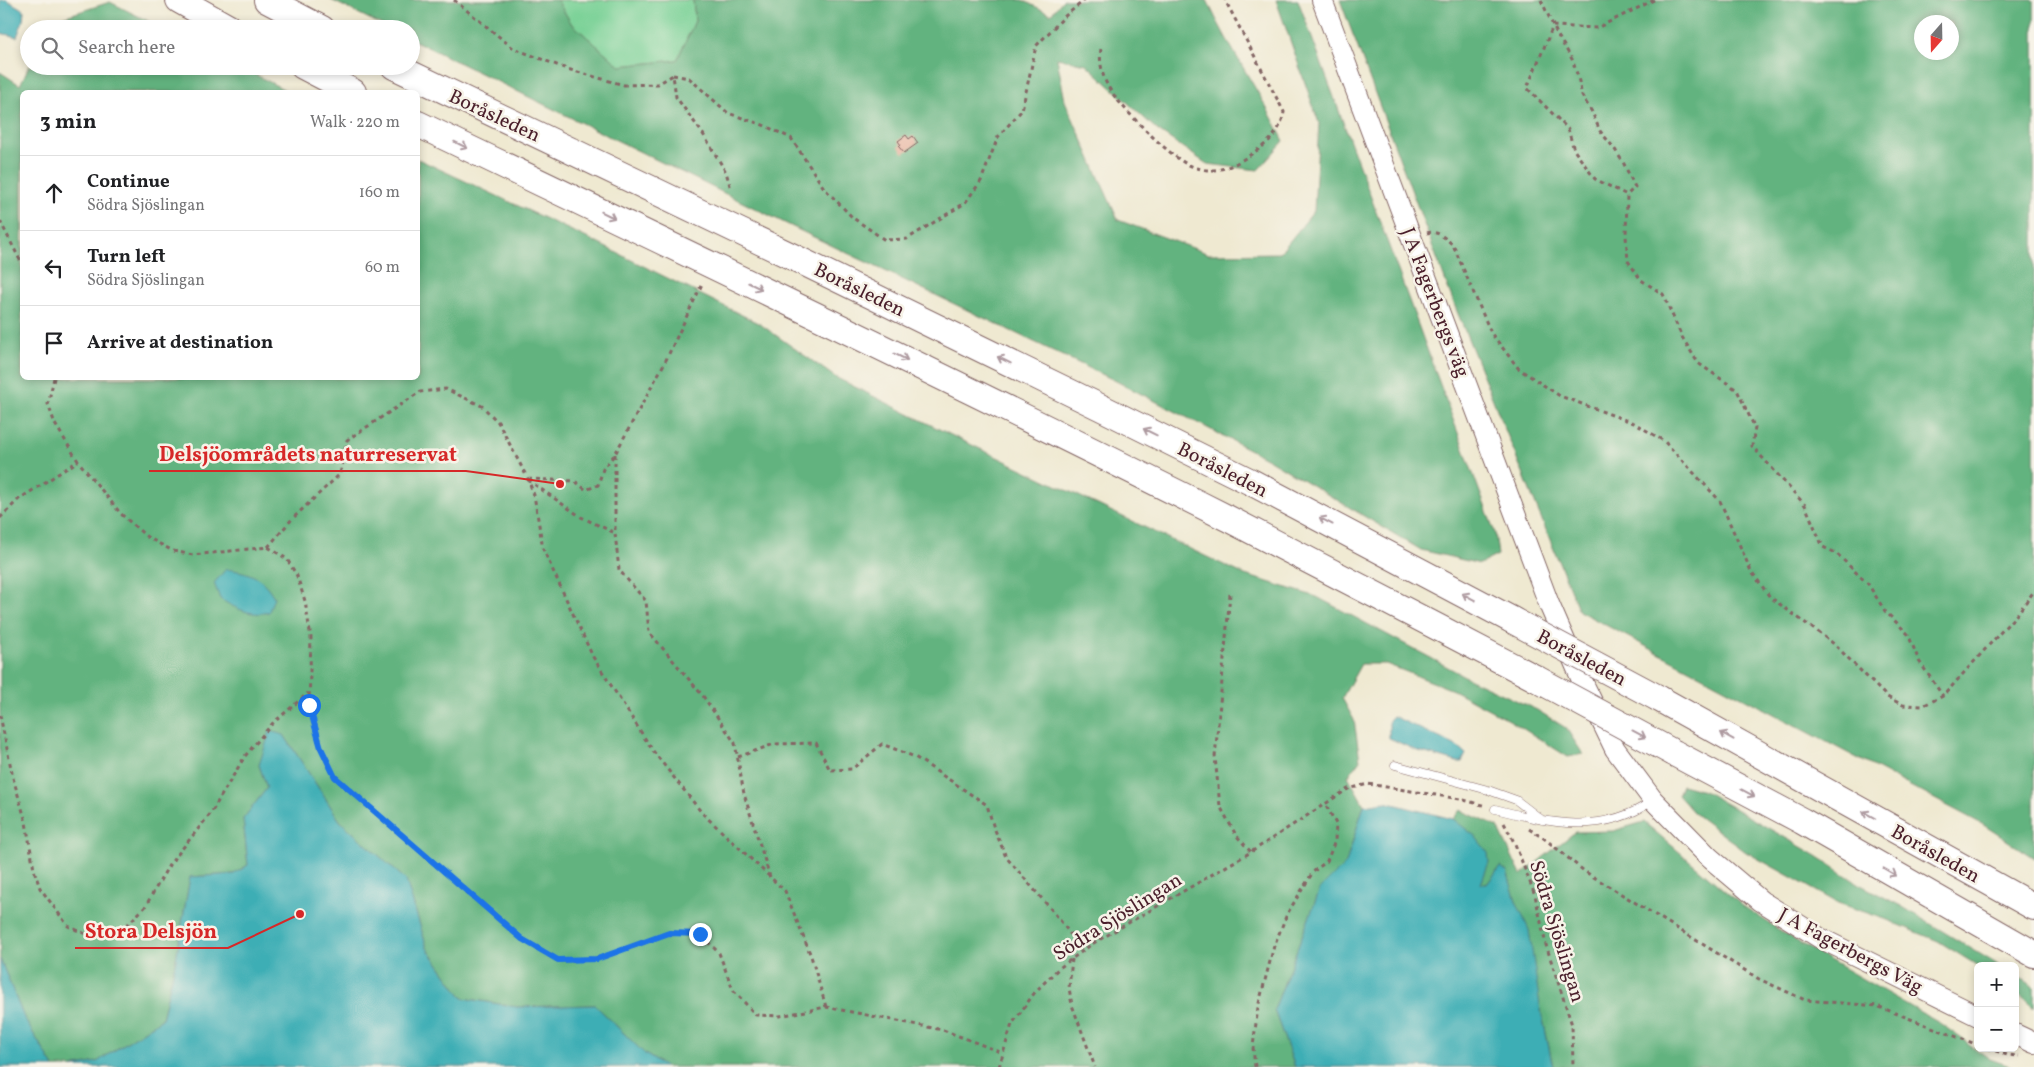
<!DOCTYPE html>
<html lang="en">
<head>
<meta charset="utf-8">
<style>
	:root { --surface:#fff; --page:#f6f6f6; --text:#202124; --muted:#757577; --line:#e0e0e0 }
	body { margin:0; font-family:Vollkorn,serif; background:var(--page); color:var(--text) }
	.controls { position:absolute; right:15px; bottom:15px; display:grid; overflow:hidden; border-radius:8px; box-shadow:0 2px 8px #0003 }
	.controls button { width:45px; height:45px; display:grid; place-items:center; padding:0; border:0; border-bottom:1px solid var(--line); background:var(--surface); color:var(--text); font:25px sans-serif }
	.compass { position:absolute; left:1914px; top:15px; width:45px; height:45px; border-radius:50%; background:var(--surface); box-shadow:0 2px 8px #0003; rotate:200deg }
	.stop { position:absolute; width:15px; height:15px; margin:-11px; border:4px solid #1a73e8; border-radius:50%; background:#fff }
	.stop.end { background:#1a73e8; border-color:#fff; box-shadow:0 1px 5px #0008 }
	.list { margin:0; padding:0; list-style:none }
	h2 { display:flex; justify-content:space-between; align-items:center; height:65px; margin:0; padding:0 20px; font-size:21px }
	h2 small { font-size:16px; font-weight:400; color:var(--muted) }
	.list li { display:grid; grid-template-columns:32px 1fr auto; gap:15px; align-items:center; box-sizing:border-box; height:75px; padding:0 20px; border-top:1px solid var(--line) }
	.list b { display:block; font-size:19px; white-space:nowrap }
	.list p { margin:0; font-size:16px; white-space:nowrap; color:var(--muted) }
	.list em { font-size:16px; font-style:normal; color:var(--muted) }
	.icon { flex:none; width:28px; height:28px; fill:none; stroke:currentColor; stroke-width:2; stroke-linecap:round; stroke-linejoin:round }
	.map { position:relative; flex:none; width:2034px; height:1067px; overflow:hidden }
	.search { position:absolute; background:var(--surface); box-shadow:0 2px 8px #0003; left:20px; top:20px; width:400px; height:55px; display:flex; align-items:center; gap:12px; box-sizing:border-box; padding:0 18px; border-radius:28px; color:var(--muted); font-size:19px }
	.panel { position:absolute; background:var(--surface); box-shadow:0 2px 8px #0003; left:20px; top:90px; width:400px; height:290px; border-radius:8px }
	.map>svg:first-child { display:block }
	.green { fill:#79d196; stroke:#627860 }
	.forest { fill:#62b37f; stroke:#566955; fill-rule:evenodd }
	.water { fill:#3daeb5; stroke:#446670 }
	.building { fill:#e39982 }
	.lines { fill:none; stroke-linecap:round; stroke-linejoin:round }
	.lane-casing { stroke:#846665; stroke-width:9 }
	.secondary-casing { stroke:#846665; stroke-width:22 }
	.highway-casing { stroke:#846665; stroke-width:28 }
	.path { stroke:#846665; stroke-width:3; stroke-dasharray:4 4; stroke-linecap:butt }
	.lane { stroke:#fff; stroke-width:8 }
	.secondary { stroke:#fff; stroke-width:20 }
	.highway { stroke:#fff; stroke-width:26 }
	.highway-bridge-casing { stroke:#846665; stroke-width:28; stroke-linecap:butt }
	.highway-bridge { stroke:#fff; stroke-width:26 }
	.oneway { stroke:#ae9aa0 }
	.route { stroke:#1a73e8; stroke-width:6 }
	.labels { text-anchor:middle; stroke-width:5; stroke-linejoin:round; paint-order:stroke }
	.street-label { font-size:20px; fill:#4a1f2b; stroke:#f7f3e8 }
	.leader { fill:none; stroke:#d62828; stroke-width:2 }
	.callout-dot { fill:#d62828; stroke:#f7f3e8; stroke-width:2 }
	.callout-label { font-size:21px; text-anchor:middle; font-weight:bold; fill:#d62828; stroke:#f7f3e8; stroke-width:5; stroke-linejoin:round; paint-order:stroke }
</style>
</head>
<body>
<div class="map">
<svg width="2034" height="1067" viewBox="0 0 2034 1067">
	<rect width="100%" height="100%" fill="#f7f3e8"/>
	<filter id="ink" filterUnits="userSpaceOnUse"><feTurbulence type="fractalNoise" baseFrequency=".02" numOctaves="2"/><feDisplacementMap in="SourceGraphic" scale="10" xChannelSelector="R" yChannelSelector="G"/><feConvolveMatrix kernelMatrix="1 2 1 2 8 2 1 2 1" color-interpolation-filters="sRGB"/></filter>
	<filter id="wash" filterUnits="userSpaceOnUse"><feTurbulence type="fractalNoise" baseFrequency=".0096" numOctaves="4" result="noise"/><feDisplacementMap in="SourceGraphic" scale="20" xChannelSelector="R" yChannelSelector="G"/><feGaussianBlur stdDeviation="1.12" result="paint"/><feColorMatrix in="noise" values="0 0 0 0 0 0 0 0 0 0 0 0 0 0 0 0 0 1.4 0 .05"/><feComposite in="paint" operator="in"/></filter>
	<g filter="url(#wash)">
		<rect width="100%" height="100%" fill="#efe9d1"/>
		<path class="green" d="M557,0h136l2,21 -18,39 -57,6 -49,-43z"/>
		<path class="forest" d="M331,0h226l14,23 49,43 57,-6 18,-39 -2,-21h329l29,14 12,-14h144c22,49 54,93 77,141l-26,29 -51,-6 -50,-34 -71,-66 -29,-6 8,43 53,119 91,34 71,-1 34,-42 5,-88 -43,-123h22l197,533 3,22 -18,9 -59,-14 -153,-91 -154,-79 -315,-150 -388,-191v-10h-21z
			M1340,0h694v858l-52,-34 -403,-213 -123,-302zM1922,22h30v30h-30z
			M110,2l54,27h-119l2,-7z
			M29,66h210l50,26h-267v286h396v-219l171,80 171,85 75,53 118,59 292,139 72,22 153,82 67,31 29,18 17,26 -15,3 -57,-36 -58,-31 -67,-26h-25l-19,34 12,22 6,40 -12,16 16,29 -18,58 -26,26 -46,121 21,57h-629l-21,-13 -50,-49 -78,2 -54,-9 -36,-50 -21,-68 -66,-59 -56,-86 -25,30 8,23 -24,31 5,46 -14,9 -44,3 -14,82 -14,60 -65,43 -25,5h-18l-29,-47 -25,-61v-887l20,13z
			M1682,785l22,6 113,65 42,28 42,22 99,60h-22l-40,-25 -53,-22 -47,-16 -92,-51 -53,-40 -15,-17z
			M1460,810l38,17 23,48 54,-43 38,-1 31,-9 99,84 50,33 148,85 49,35 23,8h-460l-13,-62 -33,-134 -7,-4 -13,17h-6l2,-6 -30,-59z
			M2015,975l19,12v21l-19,-17z"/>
		<path class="water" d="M0,0h7l17,10 -1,11 -6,16 -17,-4z
			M226,569c23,3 36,7 48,28l-5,15c-18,5 -34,-4 -49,-13l-6,-16z
			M1393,716l64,30 9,8 -4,8h-5l-42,-12 -26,-12v-18z
			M270,731l14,4 56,86 66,59 21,68 36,50 54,9 78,-2 50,49 21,13h-594l25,-5 65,-43 14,-60 14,-82 44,-3 14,-9 -5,-46 24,-31 -8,-23z
			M1385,802l68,17 22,17 13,17 1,9 -8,22h6l13,-17 7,4 9,30 13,29 11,75 13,62h-258l-21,-57 46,-121 26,-26 18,-58z
			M0,959l25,61 29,47h-54z"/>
		<g id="blocks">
			<path class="building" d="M906,135l3,4 4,-3 5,7 -14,10 -5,-6 2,-2 -3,-4z"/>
		</g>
	</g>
	<g filter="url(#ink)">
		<use href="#blocks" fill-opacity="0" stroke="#846665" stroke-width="1"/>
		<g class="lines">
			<g class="lane-casing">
				<path id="lane" d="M1395,765l93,25 28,10 26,20
					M1495,809c55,14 107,27 157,-8"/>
			</g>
			<g class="secondary-casing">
				<path id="secondary" d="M1322,0l227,604 36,83 30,62 38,51 57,58 51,43 59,37 158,78
					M2015,1034l19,9"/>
			</g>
			<g class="highway-casing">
				<path id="highway" d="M179,0l52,29
					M267,0l55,29
					M303,66l50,26
					M394,66l399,191 309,151 149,74 261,138
					M418,124c271,130 542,260 811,395 102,52 204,106 306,159
					M1658,698l376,209
					M1674,753l128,68 232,133"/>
			</g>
			<path class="path" d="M454,0l59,48 54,21 57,16 34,-1 15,-9 3,22 27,37 23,38 5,17
				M1541,0l17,36 14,23 6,18 4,19 10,16 8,19 14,17 10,16 11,23 -8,8
				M1654,0l-57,28 -44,-2 -26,62 41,41 6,21 21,29 32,16 -1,41 2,25 13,19 22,14 19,43 16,26 39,27 18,38 -3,18 53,59 18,42 13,6 32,31 17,27 23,23 11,27 24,35
				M1101,49c-2,11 1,27 7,37 8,17 63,72 81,79 5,2 13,5 19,5 17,1 32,-8 45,-17 16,-10 28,-22 31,-41l-59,-112
				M673,75l16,3 39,35 35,12 28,13 33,50 29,30 32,22 22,-1 58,-36 16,-22 17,-44 24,-27 14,-64 29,-30 20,-16
				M0,221l22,43
				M1427,233c11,-3 18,5 26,12l38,88 28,36 41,27 74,27 30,18 56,60 31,70 19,26 64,47 53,53 16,8 19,1 21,-10 75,-83 16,-22
				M54,378l-6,26 7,20 23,37 43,53 26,23 26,14 20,4 75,-8 19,12 10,17 8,25 6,37 -2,67 12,43 14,29 187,162 36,21 39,-1 72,-26 31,1 19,19 14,37 23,25 24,1 46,-9 117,23 60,23
				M615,454v79l4,37 27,31 3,31 54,64 32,47 9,51 26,83
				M528,479l47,2 11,9 12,-5 5,-16 12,-15 50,-92 37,-78
				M528,480l53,37 34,16
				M0,518l19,-19 59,-38
				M268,547l24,-28 48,-45 7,-34 73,-48 26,-3 36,17 16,16 30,57 6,16 9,54 50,108 60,94 49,62 83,78 26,65 15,51
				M1230,594l-15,163 5,49 16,29 15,17
				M0,715l13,63 13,44 8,48 6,18 28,38 24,11 32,-9 21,-21 24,-42 42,-52 34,-57 27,-32 36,-31
				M738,757l36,-13 42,-1 14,27 22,-1 30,-25 33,13 72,48 6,20 13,32 50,58 27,36
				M1504,823l11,21 20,51 11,50 26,80 1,42
				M1529,829l16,10 39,32 175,108 46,21 72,6 101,39
				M1072,959l-3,29 3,17 23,62
				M1988,1048l19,7 12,1
				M999,1067l13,-43 23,-32 23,-23 34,-25 159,-92 97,-63 20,-5 92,15 26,7
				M1255,1067l-2,-20 5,-40 16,-61 13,-32 26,-42 14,-11 8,-20 1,-17 -11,-21"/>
			<use href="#lane" class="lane"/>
			<use href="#secondary" class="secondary"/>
			<use href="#highway" class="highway"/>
			<g class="highway-bridge-casing">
				<path id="highway-bridge" d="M1512,620l146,78
					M1535,678l139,75"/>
			</g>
			<use href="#highway-bridge" class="highway-bridge"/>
		</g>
		<defs><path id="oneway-shaft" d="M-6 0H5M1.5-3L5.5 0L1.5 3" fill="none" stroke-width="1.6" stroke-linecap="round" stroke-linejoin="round" transform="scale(1.25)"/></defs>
		<g class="oneway">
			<use href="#oneway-shaft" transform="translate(461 145) rotate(26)"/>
			<use href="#oneway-shaft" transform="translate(608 215) rotate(26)"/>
			<use href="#oneway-shaft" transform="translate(755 286) rotate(26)"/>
			<use href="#oneway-shaft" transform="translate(901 357) rotate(26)"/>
			<use href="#oneway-shaft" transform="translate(1004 360) rotate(-154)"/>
			<use href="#oneway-shaft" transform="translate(1150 432) rotate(-154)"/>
			<use href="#oneway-shaft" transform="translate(1326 521) rotate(-152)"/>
			<use href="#oneway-shaft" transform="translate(1469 597) rotate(-152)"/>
			<use href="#oneway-shaft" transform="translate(1639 734) rotate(28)"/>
			<use href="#oneway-shaft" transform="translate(1727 736) rotate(-151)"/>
			<use href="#oneway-shaft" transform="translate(1748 793) rotate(28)"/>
			<use href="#oneway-shaft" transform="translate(1869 815) rotate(-151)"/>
			<use href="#oneway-shaft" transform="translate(1890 872) rotate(30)"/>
		</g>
	</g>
	<g class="lines" filter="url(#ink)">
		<path class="route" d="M309,705l12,43 14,29 187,162 36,21 39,-1 72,-26 31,1"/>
	</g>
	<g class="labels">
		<g class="street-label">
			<text transform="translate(495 115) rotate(25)" y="7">Boråsleden</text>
			<text transform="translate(860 289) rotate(26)" y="7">Boråsleden</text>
			<text transform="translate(1436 302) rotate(69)" y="7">J A Fagerbergs väg</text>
			<text transform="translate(1223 469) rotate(27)" y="7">Boråsleden</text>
			<text transform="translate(1582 657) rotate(28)" y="7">Boråsleden</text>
			<text transform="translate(1936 853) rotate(29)" y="7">Boråsleden</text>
			<text transform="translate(1117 916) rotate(-32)" y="7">Södra Sjöslingan</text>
			<text transform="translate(1558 931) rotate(73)" y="7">Södra Sjöslingan</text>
			<text transform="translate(1851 950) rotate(28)" y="7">J A Fagerbergs Väg</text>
		</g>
	</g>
	<path class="leader" d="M560 484L466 471H149M300 914L228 948H75"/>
	<g class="callout-dot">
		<circle cx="560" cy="484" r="5"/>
		<circle cx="300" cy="914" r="5"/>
	</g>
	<g class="callout-label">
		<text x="308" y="461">Delsjöområdets naturreservat</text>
		<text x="151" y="938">Stora Delsjön</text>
	</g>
</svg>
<div class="controls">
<button>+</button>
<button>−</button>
</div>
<svg class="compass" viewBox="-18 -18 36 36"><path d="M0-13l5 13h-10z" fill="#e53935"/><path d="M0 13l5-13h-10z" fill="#757577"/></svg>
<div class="stop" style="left:309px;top:705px"></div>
<div class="stop end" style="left:700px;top:934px"></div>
<div class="search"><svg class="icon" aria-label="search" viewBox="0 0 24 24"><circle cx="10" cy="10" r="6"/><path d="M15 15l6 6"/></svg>Search here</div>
<section class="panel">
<h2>3 min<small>Walk · 220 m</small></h2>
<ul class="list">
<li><svg class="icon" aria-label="ahead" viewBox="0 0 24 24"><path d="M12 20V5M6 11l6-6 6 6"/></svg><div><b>Continue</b><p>Södra Sjöslingan</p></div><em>160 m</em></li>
<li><svg class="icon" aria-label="left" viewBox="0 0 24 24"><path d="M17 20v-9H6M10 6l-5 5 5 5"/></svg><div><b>Turn left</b><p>Södra Sjöslingan</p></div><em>60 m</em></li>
<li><svg class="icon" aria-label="arrive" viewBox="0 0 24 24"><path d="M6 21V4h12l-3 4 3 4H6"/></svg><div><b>Arrive at destination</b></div></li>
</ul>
</section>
</div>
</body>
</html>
